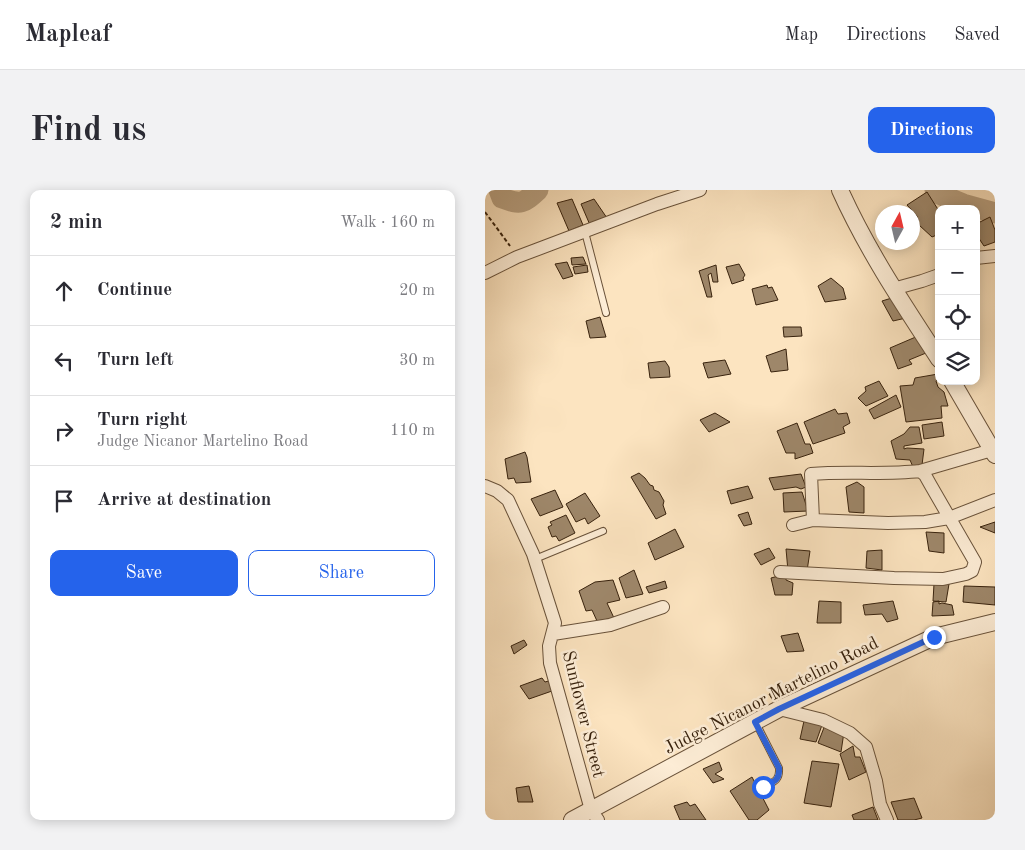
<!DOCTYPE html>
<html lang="en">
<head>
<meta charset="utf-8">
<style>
	:root { --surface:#fff; --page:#f2f2f3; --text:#2b2b33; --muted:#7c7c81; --line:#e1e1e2; --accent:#2563eb }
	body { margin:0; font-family:"Old Standard TT",serif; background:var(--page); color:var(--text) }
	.controls { position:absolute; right:15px; top:15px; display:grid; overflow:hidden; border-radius:10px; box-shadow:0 2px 12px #0003 }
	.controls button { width:45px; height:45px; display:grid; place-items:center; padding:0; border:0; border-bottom:1px solid var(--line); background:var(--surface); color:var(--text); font:25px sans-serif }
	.compass { position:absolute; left:390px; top:15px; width:45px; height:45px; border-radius:50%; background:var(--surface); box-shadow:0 2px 12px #0003; rotate:8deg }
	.stop { position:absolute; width:15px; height:15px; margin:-11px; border:4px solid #2563eb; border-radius:50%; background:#fff }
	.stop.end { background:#2563eb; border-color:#fff; box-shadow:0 1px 5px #0008 }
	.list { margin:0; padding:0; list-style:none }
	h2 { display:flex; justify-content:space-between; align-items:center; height:65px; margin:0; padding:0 20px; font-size:21px }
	h2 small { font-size:16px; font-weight:400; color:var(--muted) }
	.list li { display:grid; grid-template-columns:32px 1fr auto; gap:15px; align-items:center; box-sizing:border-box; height:70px; padding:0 20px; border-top:1px solid var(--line) }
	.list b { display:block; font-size:19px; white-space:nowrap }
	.list p { margin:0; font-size:16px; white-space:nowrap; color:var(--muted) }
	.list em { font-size:16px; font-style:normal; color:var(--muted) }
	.actions { display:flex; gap:10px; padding:15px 20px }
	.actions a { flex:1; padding:11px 0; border:1px solid var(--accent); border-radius:10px; text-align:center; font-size:18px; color:var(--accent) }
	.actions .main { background:var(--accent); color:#fff }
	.icon { flex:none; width:28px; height:28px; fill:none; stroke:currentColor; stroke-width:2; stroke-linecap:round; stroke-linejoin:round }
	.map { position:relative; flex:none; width:510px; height:630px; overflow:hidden; border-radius:10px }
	header { display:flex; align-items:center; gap:30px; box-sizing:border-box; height:70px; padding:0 25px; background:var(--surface); border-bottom:1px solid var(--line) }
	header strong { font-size:24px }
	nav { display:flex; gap:28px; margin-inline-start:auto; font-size:18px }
	.intro { display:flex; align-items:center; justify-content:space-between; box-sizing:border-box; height:120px; padding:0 30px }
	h1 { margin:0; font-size:35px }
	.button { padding:12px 22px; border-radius:10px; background:var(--accent); color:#fff; font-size:18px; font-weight:700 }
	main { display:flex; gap:30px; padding:0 30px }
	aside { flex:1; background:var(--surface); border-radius:10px; box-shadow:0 2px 12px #0003 }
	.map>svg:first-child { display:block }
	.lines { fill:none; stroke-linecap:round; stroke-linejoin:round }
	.river { stroke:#b9a283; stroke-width:21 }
	.building { fill:#9e876a; stroke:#38220d }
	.service-casing { stroke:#69523a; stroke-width:8 }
	.minor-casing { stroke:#69523a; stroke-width:14 }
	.tertiary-casing { stroke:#69523a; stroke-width:18 }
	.path { stroke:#38220d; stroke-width:2; stroke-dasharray:4 2.5; stroke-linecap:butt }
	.service { stroke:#fdedd6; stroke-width:6 }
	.minor { stroke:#fdedd6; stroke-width:12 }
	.tertiary { stroke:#fdedd6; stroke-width:16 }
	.route { stroke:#2563eb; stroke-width:6 }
	.labels { text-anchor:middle; stroke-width:5; stroke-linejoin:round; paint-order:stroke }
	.street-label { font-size:18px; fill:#38220d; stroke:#fdedd6 }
</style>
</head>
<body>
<header>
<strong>Mapleaf</strong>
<nav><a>Map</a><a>Directions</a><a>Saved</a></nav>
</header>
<div class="intro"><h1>Find us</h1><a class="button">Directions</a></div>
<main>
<aside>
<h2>2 min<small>Walk · 160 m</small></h2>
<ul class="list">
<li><svg class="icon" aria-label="ahead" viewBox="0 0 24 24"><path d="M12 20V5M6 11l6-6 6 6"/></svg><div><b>Continue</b></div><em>20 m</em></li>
<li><svg class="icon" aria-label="left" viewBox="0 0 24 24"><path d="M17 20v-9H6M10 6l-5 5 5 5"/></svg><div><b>Turn left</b></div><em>30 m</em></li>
<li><svg class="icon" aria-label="right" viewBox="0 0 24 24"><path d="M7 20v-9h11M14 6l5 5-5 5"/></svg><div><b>Turn right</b><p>Judge Nicanor Martelino Road</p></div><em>110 m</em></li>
<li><svg class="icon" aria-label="arrive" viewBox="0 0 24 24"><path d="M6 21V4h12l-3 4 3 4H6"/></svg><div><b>Arrive at destination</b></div></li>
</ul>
<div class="actions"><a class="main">Save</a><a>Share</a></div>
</aside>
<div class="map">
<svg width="510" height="630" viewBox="0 0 510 630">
	<rect width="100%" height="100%" fill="#fce4c0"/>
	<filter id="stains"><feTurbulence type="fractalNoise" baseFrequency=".004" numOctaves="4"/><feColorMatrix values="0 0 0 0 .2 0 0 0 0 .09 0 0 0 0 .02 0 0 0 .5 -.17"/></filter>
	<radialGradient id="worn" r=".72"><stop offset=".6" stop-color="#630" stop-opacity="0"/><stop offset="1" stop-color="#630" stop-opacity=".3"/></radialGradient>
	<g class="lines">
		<path class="river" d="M14,0l3,8c19,7 21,6 36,-8
			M450,0l2,3 26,11 32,9"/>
	</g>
	<path class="building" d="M442,2l12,19v23l-7,3 -13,-12 -2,-9 -10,-11z
		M87,9l11,26 -14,6 -12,-28z
		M109,9l13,19 -17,7 -9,-21z
		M505,27l5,13v12l-11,4 -8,-12v-10z
		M98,67l3,7 -14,1 -1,-7z
		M82,72l6,14 -10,3 -8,-15z
		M254,74l6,11 -2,3 1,2 -12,4 -6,-17z
		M102,75l1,7 -13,2 -2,-7z
		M231,75l2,17h-5l-2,-9 -3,2 4,22h-5l-8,-26z
		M346,88l12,10 3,11 -21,3 -7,-16z
		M282,95l1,3 4,-1 6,13 -22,5 -4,-16z
		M410,107l11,21 -13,3 -11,-20z
		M115,127l6,20 -16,1 -4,-17z
		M298,137h18l1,9 -18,1z
		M433,146l8,17 -17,7 3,4 -14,5 -8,-21z
		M301,159l2,21 -17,2 -5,-16z
		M240,170l6,14 -23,4 -5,-15z
		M180,171l4,6 1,10 -20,1 -2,-15z
		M453,184l1,5 -3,2 2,6 6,5 4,14h-7l1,12 -36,4 -6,-36 13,-1 2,-7z
		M394,191l9,15 -22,10 -8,-8 8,-7 -1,-4z
		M411,205l5,12 -27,12 -5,-9z
		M350,219l3,5 9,-1 3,10 -7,4 2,6 -32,11 -9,-22z
		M230,223l15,9 -21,10 -9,-12z
		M457,232l2,14 -20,3 -2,-14z
		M312,233l8,21h5l3,9 -18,6v-6h-9l-9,-22z
		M425,237h9l3,16 -18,3v3l3,-1 17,1 -2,16 -9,2 -3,-7 -14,-1 -5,-18 13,-7z
		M40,262l2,5 4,25 -15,1 -2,-5 -6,1 -3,-20z
		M154,283l6,5 5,7 3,1 1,4 5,2 5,9 -1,4 3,9 -10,5 -25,-42z
		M316,284l5,13 -5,2 -5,-2 -22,3 -5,-12z
		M372,292l7,5v26l-15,-1 -3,-25z
		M263,296l5,12 -22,6 -4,-13z
		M70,300l8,17 -23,9 -9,-17z
		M317,302l6,19 -24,1 -1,-19z
		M100,303l15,23 -12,8 -3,-6 -9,4 -10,-18z
		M263,322l4,12 -8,2 -6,-11z
		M81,325l9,18 -16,8 -3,-5 -4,1 -4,-10 4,-2 -2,-3z
		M510,332v11l-15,-6z
		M190,339l9,18 -29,13 -7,-17z
		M441,342l18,1v20l-15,-2z
		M284,358l6,10 -14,7 -7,-11z
		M301,359l24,2 -3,20h-19z
		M397,360v20l-16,-2 1,-17z
		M149,380l9,24 -17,4 -7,-20z
		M301,384v6l7,3 -1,12h-17l-4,-17z
		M128,390l7,20 -13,3 7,15 -17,3 -5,-11 -6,1 -7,-20 16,-9z
		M180,391l2,7 -18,5 -3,-6z
		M449,394h15l-3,18 -13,-1z
		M479,396l31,1v18l-32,-3z
		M334,411l22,1v21h-24z
		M408,411l5,18 -11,3 -5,-8 -17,1 -2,-10z
		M454,411v3l3,-1 10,2 2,10 -22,1 1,-14z
		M313,443l6,18 -17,1 -6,-16z
		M39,450l3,5 -13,9 -3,-8z
		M57,488l3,4 7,-2v11l-23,8 -9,-13z
		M299,502l4,10 -12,4 -7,-12z
		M319,531l18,4 -6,17 -16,-3z
		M340,535l19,7 -3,20 -23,-9z
		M368,556l2,11h5l6,15 -17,8 -9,-26z
		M327,571l27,3 -8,43 -27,-4z
		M234,572l3,8 -7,4 9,5 -11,4 -10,-14z
		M267,587l17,33 -12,10h-8l-19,-29z
		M44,596l4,16h-15l-2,-14z
		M429,608l8,20 -8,2h-16l-7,-18z
		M202,612l3,4 5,-2 11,16h-26l-6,-14z
		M388,617l5,13h-24l-2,-5z"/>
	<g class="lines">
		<g class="service-casing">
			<path id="service" d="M100,42l21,81
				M50,369l68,-28
				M271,533l23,45c1,13 -6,14 -15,19"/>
		</g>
		<g class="minor-casing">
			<path id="minor" d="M491,68l19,-2
				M0,83l32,-16 140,-53 43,-14
				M408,99l29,-8 17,-6
				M435,281l72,-21
				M0,296l12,5 11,9 25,54 22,69 -6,23 1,17 41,147 7,10
				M308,335l20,-5 75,3 37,-1 24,-4 46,-18
				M295,382l114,6 49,1 23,-5 6,-3 3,-9 -45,-78 -5,-9 -5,-4c-36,4 -73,0 -109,3l2,46
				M68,444l57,-9 53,-18
				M294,519l44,11 27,13 16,14 10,34 4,23 7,16"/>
		</g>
		<g class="tertiary-casing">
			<path id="tertiary" d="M355,0c27,60 63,114 99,169
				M467,191l43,74
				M87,630l207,-111 155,-72 61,-15"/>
		</g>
		<path class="path" d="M0,22l25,34"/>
		<use href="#service" class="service"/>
		<use href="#minor" class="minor"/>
		<use href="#tertiary" class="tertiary"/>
	</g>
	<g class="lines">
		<path class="route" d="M278,597c10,-5 17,-6 16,-19l-24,-46 24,-13 155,-72"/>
	</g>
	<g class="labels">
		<g class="street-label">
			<text transform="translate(286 505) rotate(-27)" y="6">Judge Nicanor Martelino Road</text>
			<text transform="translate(99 524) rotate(76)" y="6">Sunflower Street</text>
		</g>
	</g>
	<rect width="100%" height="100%" filter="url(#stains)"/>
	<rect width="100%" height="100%" fill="url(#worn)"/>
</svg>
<div class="controls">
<button>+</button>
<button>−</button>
<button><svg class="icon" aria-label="locate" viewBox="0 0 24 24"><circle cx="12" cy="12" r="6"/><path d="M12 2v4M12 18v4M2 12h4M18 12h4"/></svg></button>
<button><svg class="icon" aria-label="layers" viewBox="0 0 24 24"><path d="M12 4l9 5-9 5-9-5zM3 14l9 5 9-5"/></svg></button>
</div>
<svg class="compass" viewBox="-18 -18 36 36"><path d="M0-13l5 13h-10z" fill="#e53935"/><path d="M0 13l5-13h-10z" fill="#7c7c81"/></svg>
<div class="stop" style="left:278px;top:597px"></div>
<div class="stop end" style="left:449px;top:447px"></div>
</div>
</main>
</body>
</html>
